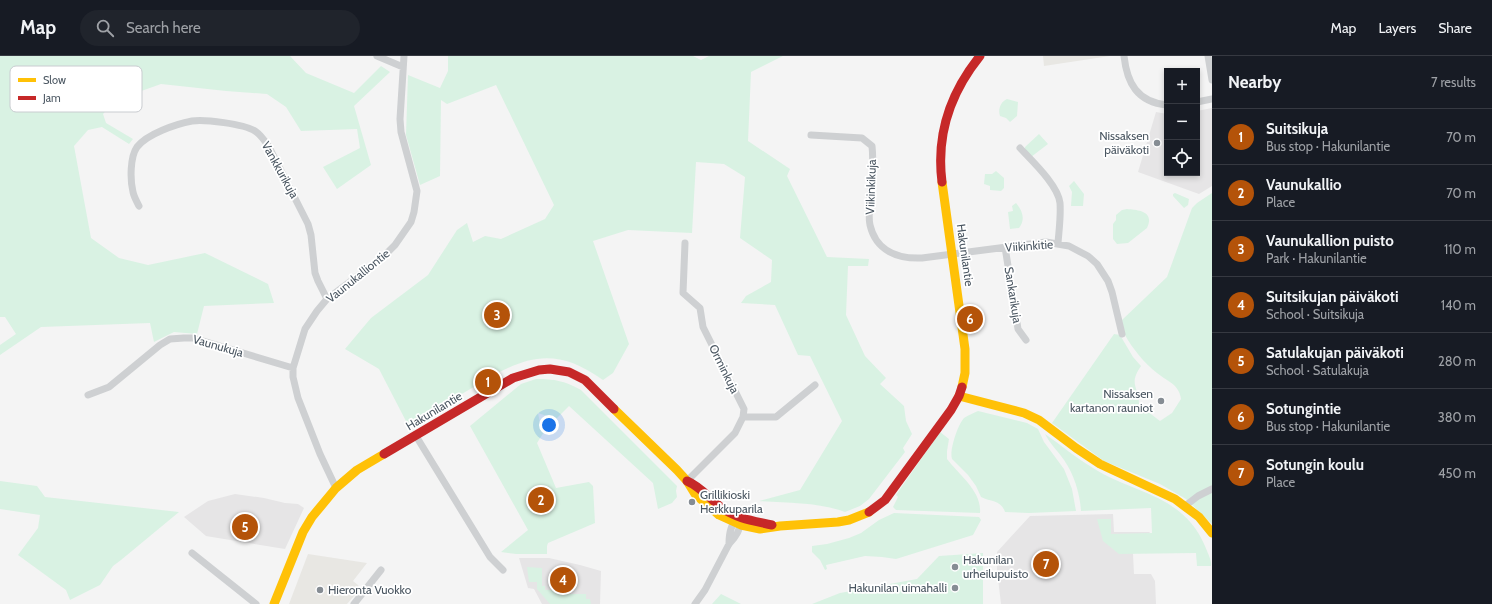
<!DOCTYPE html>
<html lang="en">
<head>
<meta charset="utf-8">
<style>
	:root { --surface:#171b24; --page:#20242c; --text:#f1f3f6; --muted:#9ea1a6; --line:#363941; --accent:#b45309 }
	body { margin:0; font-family:Cabin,sans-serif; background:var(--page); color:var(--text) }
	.controls { position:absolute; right:12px; top:12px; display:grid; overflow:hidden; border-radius:0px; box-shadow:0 2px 6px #0003 }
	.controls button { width:36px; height:36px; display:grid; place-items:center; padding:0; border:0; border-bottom:1px solid var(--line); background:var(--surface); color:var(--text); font:20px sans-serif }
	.you { position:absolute; left:549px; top:369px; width:14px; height:14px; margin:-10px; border:3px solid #fff; border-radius:50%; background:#1a73e8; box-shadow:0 0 0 6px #1a73e833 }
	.badge { display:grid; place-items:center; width:26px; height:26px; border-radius:50%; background:var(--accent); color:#fff; font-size:13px; font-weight:700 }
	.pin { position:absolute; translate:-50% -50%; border:2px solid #fff; box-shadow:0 1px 4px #0006 }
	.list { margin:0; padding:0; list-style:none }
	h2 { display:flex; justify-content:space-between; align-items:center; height:52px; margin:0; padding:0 16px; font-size:17px }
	h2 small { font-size:13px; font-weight:400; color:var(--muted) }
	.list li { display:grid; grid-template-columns:26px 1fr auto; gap:12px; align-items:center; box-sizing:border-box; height:56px; padding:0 16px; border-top:1px solid var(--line) }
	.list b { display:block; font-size:15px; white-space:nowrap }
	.list p { margin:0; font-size:13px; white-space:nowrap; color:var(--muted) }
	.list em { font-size:13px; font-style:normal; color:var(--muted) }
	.icon { flex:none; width:22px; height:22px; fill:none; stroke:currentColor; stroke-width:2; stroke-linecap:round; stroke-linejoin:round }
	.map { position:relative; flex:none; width:1212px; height:548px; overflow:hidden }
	header { display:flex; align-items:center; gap:24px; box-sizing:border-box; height:56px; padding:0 20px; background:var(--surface); border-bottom:1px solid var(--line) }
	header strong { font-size:19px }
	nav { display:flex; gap:22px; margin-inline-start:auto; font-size:14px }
	.search { width:280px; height:36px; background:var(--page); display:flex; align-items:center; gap:10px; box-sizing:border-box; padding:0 14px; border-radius:22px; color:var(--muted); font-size:15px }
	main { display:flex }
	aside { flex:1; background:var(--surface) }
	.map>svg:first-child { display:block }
	.commercial { fill:#e8e7e3 }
	.education { fill:#e6e5e6 }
	.green { fill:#d9f2e3 }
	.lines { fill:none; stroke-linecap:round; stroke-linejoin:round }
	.street { stroke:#ced0d2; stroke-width:7 }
	.slow { stroke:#ffc107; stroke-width:9 }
	.jam { stroke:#c62828; stroke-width:9 }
	.poi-dot { fill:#868d94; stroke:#fff; stroke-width:1.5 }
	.labels { text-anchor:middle; stroke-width:3.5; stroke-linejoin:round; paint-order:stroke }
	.poi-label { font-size:12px; fill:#4a5661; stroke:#fff; text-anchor:end }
	.street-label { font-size:12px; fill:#4a5661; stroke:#fff }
	.key { fill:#fff; stroke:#c9ccd0; stroke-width:1 }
	.key-label { font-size:11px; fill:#4a5661 }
</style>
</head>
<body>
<header>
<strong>Map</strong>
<div class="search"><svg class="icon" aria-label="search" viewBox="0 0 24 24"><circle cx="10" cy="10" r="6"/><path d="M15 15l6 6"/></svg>Search here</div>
<nav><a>Map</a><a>Layers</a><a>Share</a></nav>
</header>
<main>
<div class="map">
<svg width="1212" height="548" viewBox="0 0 1212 548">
	<rect width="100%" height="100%" fill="#f4f4f4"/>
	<path class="commercial" d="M1043,0h67l-66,10z
		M308,498l59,9 -14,18 5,4 2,4 -13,15h-58z"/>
	<path class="education" d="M1212,52v78l-13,8 -61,-22 18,-60 11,2v59h30v-62z
		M235,438l29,4 21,5 13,1 6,4 -19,41 -79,-13 -22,-19 24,-16z
		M1113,458l1,18h36l-17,22 1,20h17l4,7 1,23h-155l-4,-34v-18l33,-36z
		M519,502h30l31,7 21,6 -1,33h-58l-8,-15 -6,-1z"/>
	<path class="green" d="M0,0h290l16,17 48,20 27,-27 9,6 -36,34 17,59 -34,24 -14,-22 37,-19 -3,-19 -56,2 -15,-24 -19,-13 -41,-3 -65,-7 -45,16 -13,14 3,9 27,16 -4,5 -27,-17 -14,3 -14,16 17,92 28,20 29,7 57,-12 63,31 6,19 -70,3 -7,28 -23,-2 -20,10 -4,-19 -109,4 -41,28v-10l16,-11 -11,-17h-5z
		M448,0h245l8,4 8,-4h74l-32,16 -3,69 42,28 -3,7 40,81 42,2 -1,7h-20l-2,49 19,41 21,22 -6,6 24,22 2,15 6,13 -9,14 2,4 -36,47 -9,7 -15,6c-27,-10 -57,-9 -86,-11l41,-11 42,-69 -32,-65 -12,-1 -23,-50 -34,-2 5,-7 25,-14 1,-22 -32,-22 5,-61 -21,-13 -28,-2 -4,71 -64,-3 -35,11 36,103 -16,29 -10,7c-51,-37 -82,-22 -131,8 -21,12 -43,25 -64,37l-29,-56 -34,-20 26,-31 57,-43 29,-45 10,-7 6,19 12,-6 16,3 44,-20 9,-14 -58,-120 -49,19 -6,-4 -1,76 -20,9 -14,-50 2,-60 32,13 8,-17z
		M1007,43l11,3 -1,14 -7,6 -4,-4 -6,-2c-2,-6 0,-14 7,-17z
		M1039,78l9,10 -17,13 -6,-7v-3z
		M996,115l8,7v10l-3,3 -11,-1v-4l-6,-2 1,-10h7z
		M1074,125l10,13 -1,12h-12l1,-14 -3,-6z
		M1175,137l14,6 -1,6 -4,3 -11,-12v-2z
		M1212,137v331l-26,-25 -26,-15 -56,-23 -52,-38 62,-89 6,1 13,22 8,9c-13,19 -2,20 -2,39l21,16 12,-8 9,-14c-2,-15 -13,-17 -24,-26 -12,-9 -25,-25 -32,-38 -3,-4 -2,-11 -3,-15l45,-43 25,-69 5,-5z
		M1016,147c6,7 10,16 3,25l-9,1 -2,-17 5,-1 -1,-5z
		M1127,153c11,1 28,2 20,19l-19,15 -11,1 -4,-5v-15l3,-4v-5l6,-5z
		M536,323c19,0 29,2 45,11l96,96 -1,5 1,6 -5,6 -14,6 -5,-26 -84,-77 -13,13 -18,-6 3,15 3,4 -7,11 19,45 33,-6 4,4 2,37 -47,20 -1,3v8h-31l-15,-2 27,-22 -58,-104 51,-42z
		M978,355l49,12 11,6 6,13 20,27 8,20 4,22 -47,2 -24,-1c-4,-12 -14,-10 -24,-15l-5,-11 -8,-11 -16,-16c-3,-8 6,-35 12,-41 4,-3 10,-5 14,-7z
		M940,376l9,7 -2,12v8c12,16 35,32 33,54l-84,-3 -3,-3 5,-10 -2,-2z
		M1045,378c16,11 31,24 48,34 41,26 90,26 112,78 2,6 7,14 6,20h-14l-1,-13 -77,1 -16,-13 -6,-22h14v15l41,-1 -1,-25 -70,3c-1,-17 -7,-37 -17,-51 -6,-9 -14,-16 -19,-26z
		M0,425l37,5 8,11 134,15 -58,48 -8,6 -13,19 -30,15 -4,-10 -48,-35 20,-27 2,-13 -40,-6z
		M894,457l85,4 2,3 -8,15 -77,24 -14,-2 -17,-1 -39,9 1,4 -2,1 -5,-10 -8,-8v-6l15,-2 22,-6 12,-5 18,-13z
		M983,497v51h-171l28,-11 77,-14 22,-23z
		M527,511l15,1v18h3v4h21v4h20v5h4l1,5h-41l-13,-15v-7h-8z
		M721,538l20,10h-29z"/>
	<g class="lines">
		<path class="street" d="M377,0l26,11
			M1124,0c3,27 13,46 43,49
			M1208,0l4,24
			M1197,46l15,-3
			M811,79l51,3 10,8c2,17 0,34 -2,52 0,9 -2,18 0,27 6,26 28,34 52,33l124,-16 23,4 19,10 9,8 11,17 4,11 10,42
			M1020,92c12,13 38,37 40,55 1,13 -1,27 -2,40
			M139,150c-2,-4 -5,-9 -6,-14 -3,-12 -3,-35 4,-45 10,-13 39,-23 55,-26 12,-2 52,3 63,10 6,4 10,10 14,16l39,77 3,11 4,38 3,8 9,18
			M685,187l-2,50 17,15 3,19 41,82 -1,8 -8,16 -48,48
			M1005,191l13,82 8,11
			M88,339l21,-8 51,-42 10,-6 14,-1h9l100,30
			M743,361h33l39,-32
			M416,380l74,121 13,13
			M336,432l-16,-34 -22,-56 -5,-21v-9l12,-39 12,-18 10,-12 56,-42 12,-12 16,-23 3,-10 3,-21 -16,-59 -1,-13 4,-63
			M1185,450l13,-10 14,-7
			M729,488c0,-9 1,-19 8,-25
			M192,497l64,51
			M354,548l27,-34
			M695,548l10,-14 24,-46c6,-6 12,-15 11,-23"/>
		<path class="slow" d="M942,126l23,167v24l-3,14
			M959,340l65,17 15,7 37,28 24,16 75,35 24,18 13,16
			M614,353l63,61 10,11 8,13 24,21 22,10 19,4 20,-3 58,-4 11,-2 20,-8
			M274,548l29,-72 9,-15 24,-29 21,-18 27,-16"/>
		<path class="jam" d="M942,126c-6,-47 9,-90 38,-126
			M384,398l129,-76 26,-8 11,-1 19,3 16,8 29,29
			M687,425c14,6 23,18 35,27 15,11 33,13 50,17
			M869,456l16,-12 66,-90 8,-14 3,-9"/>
	</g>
	<g class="poi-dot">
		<circle cx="1157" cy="87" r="4"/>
		<circle cx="1161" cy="345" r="4"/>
		<circle cx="692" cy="446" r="4"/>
		<circle cx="955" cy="511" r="4"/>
		<circle cx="955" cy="532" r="4"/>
		<circle cx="320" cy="534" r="4"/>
	</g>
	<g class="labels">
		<g class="poi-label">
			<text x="1149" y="84">Nissaksen<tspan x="1149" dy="14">päiväkoti</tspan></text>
			<text x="1153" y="342">Nissaksen<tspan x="1153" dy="14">kartanon rauniot</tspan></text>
			<text x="700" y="443" text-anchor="start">Grillikioski<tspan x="700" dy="14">Herkkuparila</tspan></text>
			<text x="963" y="508" text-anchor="start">Hakunilan<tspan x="963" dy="14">urheilupuisto</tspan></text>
			<text x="947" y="536">Hakunilan uimahalli</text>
			<text x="328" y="538" text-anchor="start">Hieronta Vuokko</text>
		</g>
		<g class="street-label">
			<text transform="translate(280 114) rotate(61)" y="4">Vankkurikuja</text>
			<text transform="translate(871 131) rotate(-88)" y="4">Viikinkikuja</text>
			<text transform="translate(1029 190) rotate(-4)" y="4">Viikinkitie</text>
			<text transform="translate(965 199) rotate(82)" y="4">Hakunilantie</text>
			<text transform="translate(358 220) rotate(-39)" y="4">Vaunukalliontie</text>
			<text transform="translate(1013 239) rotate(81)" y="4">Sankarikuja</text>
			<text transform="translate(218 290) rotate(16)" y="4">Vaunukuja</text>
			<text transform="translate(724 313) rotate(64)" y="4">Orminkuja</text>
			<text transform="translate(434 355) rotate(-31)" y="4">Hakunilantie</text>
		</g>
	</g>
	<rect x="10" y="10" width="132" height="46" rx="6" class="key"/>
	<rect x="18" y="22" width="18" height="4" fill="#ffc107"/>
	<rect x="18" y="40" width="18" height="4" fill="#c62828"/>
	<g class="key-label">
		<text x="43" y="28">Slow</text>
		<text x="43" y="46">Jam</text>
	</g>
</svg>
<div class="controls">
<button>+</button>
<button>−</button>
<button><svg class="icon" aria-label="locate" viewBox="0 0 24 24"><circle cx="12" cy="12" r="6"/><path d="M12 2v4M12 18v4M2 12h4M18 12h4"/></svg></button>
</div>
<div class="you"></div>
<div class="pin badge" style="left:488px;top:326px">1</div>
<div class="pin badge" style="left:541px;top:444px">2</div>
<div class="pin badge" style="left:497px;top:259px">3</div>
<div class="pin badge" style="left:563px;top:524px">4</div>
<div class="pin badge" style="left:245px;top:471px">5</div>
<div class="pin badge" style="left:970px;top:263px">6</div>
<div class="pin badge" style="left:1046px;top:508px">7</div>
</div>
<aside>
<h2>Nearby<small>7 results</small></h2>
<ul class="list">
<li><span class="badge">1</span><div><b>Suitsikuja</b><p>Bus stop · Hakunilantie</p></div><em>70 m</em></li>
<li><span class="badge">2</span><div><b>Vaunukallio</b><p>Place</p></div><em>70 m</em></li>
<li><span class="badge">3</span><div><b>Vaunukallion puisto</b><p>Park · Hakunilantie</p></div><em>110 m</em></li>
<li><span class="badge">4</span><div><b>Suitsikujan päiväkoti</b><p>School · Suitsikuja</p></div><em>140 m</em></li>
<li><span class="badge">5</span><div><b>Satulakujan päiväkoti</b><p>School · Satulakuja</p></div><em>280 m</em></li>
<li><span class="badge">6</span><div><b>Sotungintie</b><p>Bus stop · Hakunilantie</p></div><em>380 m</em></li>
<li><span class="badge">7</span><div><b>Sotungin koulu</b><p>Place</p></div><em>450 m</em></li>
</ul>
</aside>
</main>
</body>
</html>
